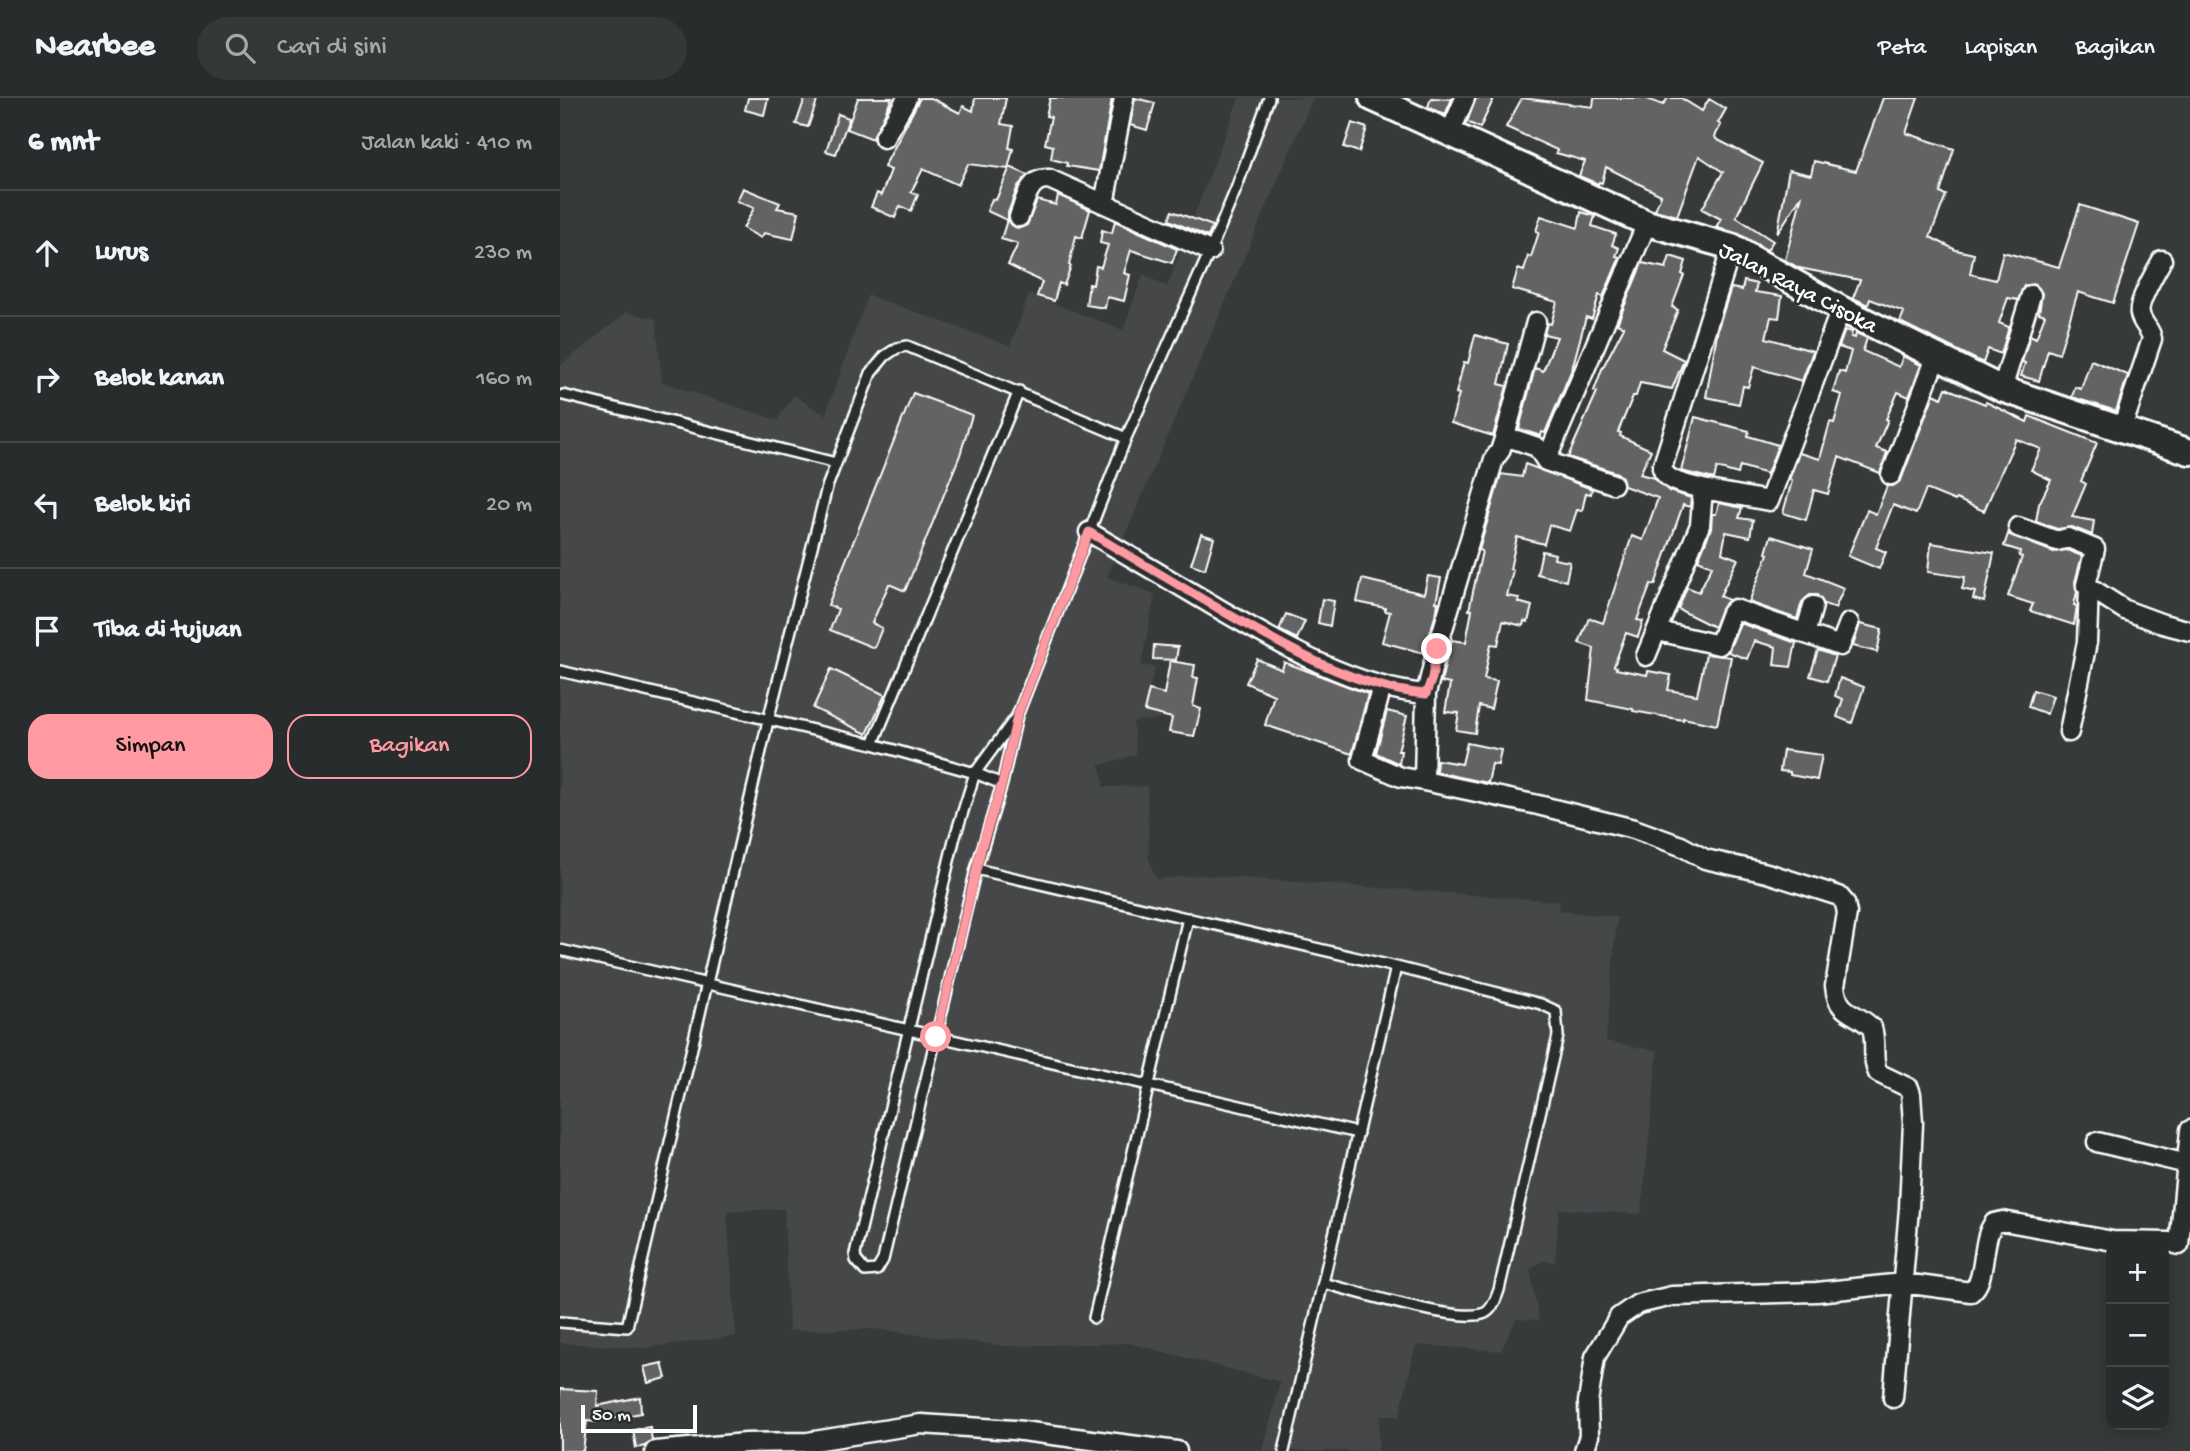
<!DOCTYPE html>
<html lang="id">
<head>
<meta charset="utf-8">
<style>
	:root { --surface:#292c2c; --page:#353838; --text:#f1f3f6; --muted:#a5a7a9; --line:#454848; --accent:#ff9aa2 }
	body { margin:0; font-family:"Gochi Hand",sans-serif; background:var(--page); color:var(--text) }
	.controls { position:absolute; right:21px; bottom:21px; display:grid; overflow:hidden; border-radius:14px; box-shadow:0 4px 18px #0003 }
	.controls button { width:63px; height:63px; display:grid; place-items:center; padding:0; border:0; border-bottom:2px solid var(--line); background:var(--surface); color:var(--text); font:35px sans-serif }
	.scale { position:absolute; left:21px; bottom:18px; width:116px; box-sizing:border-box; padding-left:7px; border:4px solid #fff; border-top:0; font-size:19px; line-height:24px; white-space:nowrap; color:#fff; -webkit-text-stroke:5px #2a2d2e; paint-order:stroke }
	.stop { position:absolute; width:21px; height:21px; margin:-16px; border:5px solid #ff9aa2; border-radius:50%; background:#fff }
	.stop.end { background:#ff9aa2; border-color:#fff; box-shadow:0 2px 7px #0008 }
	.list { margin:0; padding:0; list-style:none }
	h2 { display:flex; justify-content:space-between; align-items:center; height:91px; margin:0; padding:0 28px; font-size:30px }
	h2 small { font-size:23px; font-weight:400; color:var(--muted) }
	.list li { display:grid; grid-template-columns:46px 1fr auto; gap:21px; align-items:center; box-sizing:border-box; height:126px; padding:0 28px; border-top:2px solid var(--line) }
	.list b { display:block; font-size:26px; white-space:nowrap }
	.list em { font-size:23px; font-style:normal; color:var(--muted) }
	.actions { display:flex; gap:14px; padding:21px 28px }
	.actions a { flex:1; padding:16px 0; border:2px solid var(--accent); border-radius:21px; text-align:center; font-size:24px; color:var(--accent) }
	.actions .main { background:var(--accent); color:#111 }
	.icon { flex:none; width:38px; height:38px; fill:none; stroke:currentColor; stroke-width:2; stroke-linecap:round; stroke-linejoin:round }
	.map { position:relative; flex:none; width:1630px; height:1353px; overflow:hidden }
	header { display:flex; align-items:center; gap:42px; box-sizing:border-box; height:98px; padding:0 35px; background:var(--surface); border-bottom:2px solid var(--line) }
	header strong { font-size:33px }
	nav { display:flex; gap:38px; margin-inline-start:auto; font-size:24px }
	.search { width:490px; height:63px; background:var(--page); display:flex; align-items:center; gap:18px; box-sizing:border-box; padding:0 24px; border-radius:38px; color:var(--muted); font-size:26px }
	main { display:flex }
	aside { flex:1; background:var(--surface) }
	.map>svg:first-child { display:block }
	.built { fill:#444748 }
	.building { fill:#636465; stroke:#fff; stroke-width:2 }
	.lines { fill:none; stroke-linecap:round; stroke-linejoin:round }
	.lane-casing { stroke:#fff; stroke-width:14 }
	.street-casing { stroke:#fff; stroke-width:23 }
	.secondary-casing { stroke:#fff; stroke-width:30 }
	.lane { stroke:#2a2d2e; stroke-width:9 }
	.street { stroke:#2a2d2e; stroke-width:18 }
	.secondary { stroke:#2a2d2e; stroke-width:24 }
	.route { stroke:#ff9aa2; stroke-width:9 }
	.labels { text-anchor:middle; stroke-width:5; stroke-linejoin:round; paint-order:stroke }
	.street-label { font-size:23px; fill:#fff; stroke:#2a2d2e }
</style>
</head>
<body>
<header>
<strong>Nearbee</strong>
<div class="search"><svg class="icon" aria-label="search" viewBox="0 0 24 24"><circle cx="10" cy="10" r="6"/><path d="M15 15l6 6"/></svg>Cari di sini</div>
<nav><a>Peta</a><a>Lapisan</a><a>Bagikan</a></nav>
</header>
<main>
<aside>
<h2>6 mnt<small>Jalan kaki · 410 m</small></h2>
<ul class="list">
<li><svg class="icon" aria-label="ahead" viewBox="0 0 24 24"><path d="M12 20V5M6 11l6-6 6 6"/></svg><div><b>Lurus</b></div><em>230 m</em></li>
<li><svg class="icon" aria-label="right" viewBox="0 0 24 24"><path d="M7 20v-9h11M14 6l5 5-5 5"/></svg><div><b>Belok kanan</b></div><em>160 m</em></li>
<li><svg class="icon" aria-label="left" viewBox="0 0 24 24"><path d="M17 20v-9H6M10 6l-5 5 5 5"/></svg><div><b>Belok kiri</b></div><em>20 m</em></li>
<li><svg class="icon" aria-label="arrive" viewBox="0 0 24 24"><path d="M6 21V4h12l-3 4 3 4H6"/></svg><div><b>Tiba di tujuan</b></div></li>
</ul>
<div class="actions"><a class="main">Simpan</a><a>Bagikan</a></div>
</aside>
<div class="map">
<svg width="1630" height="1353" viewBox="0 0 1630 1353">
	<rect width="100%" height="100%" fill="#373a3b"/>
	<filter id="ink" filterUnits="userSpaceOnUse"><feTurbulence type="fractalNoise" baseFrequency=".0143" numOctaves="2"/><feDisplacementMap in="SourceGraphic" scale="14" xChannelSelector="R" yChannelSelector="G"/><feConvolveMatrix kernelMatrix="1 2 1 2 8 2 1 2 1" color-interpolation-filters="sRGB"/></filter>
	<g filter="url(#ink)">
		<path class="built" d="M679,0h74l-206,479 48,17 -14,71 14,2 -9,33 15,5 -2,14 -26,3 3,33 -36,10 4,22 43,-1 2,73 7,20 46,-4 357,26v10l58,6 -11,124 52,10 -17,163 -82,-5 -4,53 -12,-1 -13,9 9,50 -23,-1 -15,32 -85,-6 -17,72 -19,-2 -2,36h-115l17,-69 -151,-39 -125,3 -130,-17 -85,2 -5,-122 -57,2 9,125 -92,12 -84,-5v-977l67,-54 29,7 6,63 115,38 17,-25 31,20 43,-120 142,51 19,-52 94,36 20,-56 24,13z"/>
		<path class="building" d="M188,0h20l-4,17 -19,-5z
			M245,0h13l-10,29 -12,-3z
			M298,0h34l-19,41 -26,-10z
			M360,0h11l29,15 3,-7 10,5 2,-13h31l-5,26 12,2 -4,22 4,1 -5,20 -40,-5 -10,21 -35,-16 -12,23 7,3 -7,16 -11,-5 -5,12 -24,-11 6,-14 4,2 10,-25 -7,-3z
			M490,0h62l-13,73 -32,-5v-3l-16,-4 2,-13 -8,-2 6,-27 -5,-1z
			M575,0l20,5 -8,27 -17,-5z
			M871,0l21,1 -7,16 -17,-8z
			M916,0h18l-14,30 -13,-6z
			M962,0l71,9 1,-9h51l18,7 5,-7h13l21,13 7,-12 17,10 -8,14 3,2 -6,11 1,3 47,24 -27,54 37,24 -6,9 -28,-16 -23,-7 5,-8 -19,-10 21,-37 -24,-16 -22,60 -22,-6 6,-15 -55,-28 -4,16 -3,-1 -1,2 -19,-8 6,-15 -29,-8 1,-3 -51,-23z
			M1323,0h35l-12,35 48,16 -14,44 6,2 -16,42 26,13 18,4 -4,20 26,6 7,-28 56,15 21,-62 59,19 -26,79 -35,-11 -19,62 -11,-4 -9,31 -18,-5 4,-13 -3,-1 8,-27 6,3 9,-23 -6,-2 3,-20 -7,-9 -11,2 -6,14 -10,-2 -9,25 10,4 -8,27 -13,-5 -5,14 -83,-41 4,-10 -34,-13 -2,6 -15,-7 7,-18 -61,-12 -14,-8 17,-65 -25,39 12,-64 22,5 3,-14 42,10z
			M278,16l11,4 -13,36 -10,-3z
			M792,25l15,5 -8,24 -15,-5z
			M450,69l18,8 -10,11 -10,27v7l7,7 5,1 7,-3 10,-25 19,5 2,-10 32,15 -8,28 -6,-2 -7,29 2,1 -7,19 -5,-2 -5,18 -17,-5 5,-14 -34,-17 10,-21 -17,-5 6,-19 -20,-9 5,-12 4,1z
			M183,90l37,15 -3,5 22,4 -6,27 -29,-6 -3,5 -18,-10 11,-20 -17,-7z
			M612,113l41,15 -5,11 -39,-17z
			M1021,114l14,4 -3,10 24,8 -4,11 7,3 -3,8 4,1 -17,40 -4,-2 -7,24 -6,-2 -14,52 -27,64 -3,-1 -1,4 -22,-7 16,-61 8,3 14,-34 -13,-3 3,-11 4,1 6,-22 -45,-13 6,-20 6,2 4,-15 3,1 8,-25 -3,-1 5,-15 37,12z
			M555,123l62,28 -5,14 -41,-13 -7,23 6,2 -6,26 -17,-4 -2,11 -19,-3 3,-21 4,1 3,-19 5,1 7,-22 -8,-2 2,-13 10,3z
			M1110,158l16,5 -4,13 2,1 -12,32 6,3 -16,39 22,11 -12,29 -32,-6 -4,13h-3l-15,36 3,1 -1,3 31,14 -11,24 14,4 15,13 22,7 -1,9 -7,-2 -28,80 -4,-1 -14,36 6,1 -5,16 -12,-4 -12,33 3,1 -1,2 31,6 1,-4 23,4 -3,15 29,5 9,-41 25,3 -14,68 -34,-7v2l-50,-9v-2l-45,-9 6,-52 -15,-5 10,-25 14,5 29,-87 11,4 15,-42 -34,-12 -2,-9 -5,-4 -49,-16 29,-65 -3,-1 8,-22 22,-42 -7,-3 25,-61 24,5z
			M1184,183l13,3 -2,8 27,4 -3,22 -8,-1 -5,21 47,13 -11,30 -48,-14 -6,20 -5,-1 -4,18 -33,-7 12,-69 13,-40 11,2z
			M1285,232l7,2 -1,5 4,1 1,-5 11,5 -4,13 36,16 4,-11 18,9 -12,32 -11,-5 -12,27 2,1 -12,28 11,4 -7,21 -41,-16 -11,37 -14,-4 -8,30 -23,-7 9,-32 -3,-1 10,-27 21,6 10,-37 4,1 8,-28 -9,-3 6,-21 6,2 6,-22 -12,-4z
			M915,237l33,9 -9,40 8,2 -14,50 -42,-13 8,-29 -3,-1 8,-31 4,1z
			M1531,262l37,15 -12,36 -44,-14 3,-10 6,2z
			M1386,290l39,16 1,-2 41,20 2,-6 68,27 -16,38 5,3 -14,33 22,4 -2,14 -20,-8 -15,2 -21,-8 3,-17 12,-24 -20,-10 10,-21 -25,-10 -32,72 -28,-12 -1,2 -29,-12 -10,25 -23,-9 -17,43 10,4 -7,17 -31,-13 19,-46 9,4 11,-28h6l8,-6 33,-86 8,4z
			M353,295l59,22 -12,40 -55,136 -16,-7 -17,39 10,5 -8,20 -44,-18 8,-21 -10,-4z
			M1135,319l54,14 -1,5 30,9 -11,29 -27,-8 -2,8 -21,-6 -3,11 -33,-8z
			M965,366l67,25 -1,5 -5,-1 -4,18 -5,-1 -7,21 -21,-6 -5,19 -27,-7 -7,32 3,1 -6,26 12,2 -1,4 14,4 -4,16 -4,-1 -1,5 -20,-5 -5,24 -7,-1 -7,35 13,2 -6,28 -12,-3 -4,27 -19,-3 3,-17 -14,-1 5,-28 -9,-2 7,-30 4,-12 14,2 6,-32h-3l13,-59 -3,-1 22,-76 21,3z
			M1159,405l23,5 -3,10 14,2 -3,17 -24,-5 -4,21 16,6 -18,37 9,4 -8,9 -7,18 -36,-18 9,-22 12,5 13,-26 -14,-6 13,-31 1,-15h4z
			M641,436l13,4 -9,31 -14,-5z
			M1448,436l45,18 14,-2 15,6 -7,26 2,10 -3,13 3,1 -3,19 -44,-14 3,-7 -25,-8 14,-39 -3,-1 1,-5 -16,-5z
			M1211,438l42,13 -7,24 38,15 -9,20 -11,-4 -7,-9h-7l-8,7 -5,17 -48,-17 19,-48 -2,-1z
			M1371,445l63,10 -10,49 -11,-3 2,-7 -13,-3 3,-12 -37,-5z
			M982,453l13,3 -1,5 16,3 -4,19 -29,-7z
			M868,478l13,2 -5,24h2l-1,8 -13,43 -42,-11 8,-30 -5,-1v-3l-28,-6 5,-23 62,15z
			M762,501l12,2 -4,25 -12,-3z
			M726,516l19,7 -8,18 -18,-9z
			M1180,525l56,20 -5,24 -17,-2 2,-18 -22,-6 -7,18 -19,-7z
			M1300,526l22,5 -5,23 -24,-6z
			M594,547l24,2 -2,13 -23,-1z
			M1258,552l17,6 -8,25 -17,-5z
			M697,561l25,11 2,-8 84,32 -16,60 -87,-29 9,-30 -28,-12z
			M610,563l25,4 -2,12 5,1 -5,28 8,3 -7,27 -25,-4 3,-14 -28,-7 5,-21 15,4z
			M271,571l54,26 -18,39 -54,-26z
			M1280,580l24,9 -12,36 -15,-6 6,-18 -8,-3z
			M1473,592l20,6 -6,18 -19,-7z
			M827,613l20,5 -9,35h3l-2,13 -23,-11z
			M907,645l34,7 -3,15 -6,-1 -4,19 -52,-11 1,-12 25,4z
			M1223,652l39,5 -5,25 -27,-5v-3l-10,-1z
			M102,1265l4,15 -18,5 -4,-16z
			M0,1291l38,2 -1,15 43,-9 1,16 -45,9 -9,-1 -4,30h-23z
			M90,1329l2,13 -7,6 -9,2 -3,-18z"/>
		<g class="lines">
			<g class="lane-casing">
				<path id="lane" d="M3,297l273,68
					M0,573l313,73 102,29 27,11
					M457,618l-42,57 -21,67 -99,414 1,6 9,11 12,-1 6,-10 93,-391 26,-85 15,-68 109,-278 84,-187 26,-62 33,-91
					M313,646l146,-353
					M416,771l420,98 145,37 15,7 2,25 -59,254c-3,8 -6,19 -14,23 -26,11 -130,-22 -162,-30
					M0,852l798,183
					M534,1220l94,-400
					M0,1224l67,5 141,-606 59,-234 44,-114 14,-17 12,-8 10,-2 219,92
					M724,1353l112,-484"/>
			</g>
			<g class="street-casing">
				<path id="street" d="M890,35l15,-35
					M324,40l23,-40
					M544,106l20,-106
					M459,119c7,-18 9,-39 30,-38l161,72
					M1087,125l-101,238 -9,-14 -32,-11 -5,15 -6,8 -57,190 -11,45 -2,87 114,24 96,24 47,17 24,13 62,14 72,23 6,7 2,10 -12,73c3,30 19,24 37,42 5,15 -1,31 6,45l31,15 2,6 2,29 -4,85 -16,190
					M1442,291l29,-94
					M1562,330l30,-89c-1,-10 -10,-15 -12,-25 -3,-11 16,-43 22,-54
					M945,338l31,-114
					M986,363l67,23
					M1331,377l46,-120
					M1143,391l66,12 72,-192
					M1458,429l39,14 11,-3 27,11 -9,36 39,25 38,14 27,7
					M529,434c40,24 80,47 120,71 64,37 142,85 217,91
					M1098,533l61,14 12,-32 4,-4 105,37 9,-23
					M1245,536l8,-28
					M1086,558l54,-131 3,-36c-13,-4 -37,-6 -41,-21l70,-221
					M822,588l-20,74 39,17 23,4
					M1509,634l18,-90 2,-56
					M1537,1044l90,22
					M95,1353l91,-8 62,-1 113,-18 93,6 163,21
					M1024,1353l5,-15 -1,-34 7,-45 24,-40 19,-13 34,-8 145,-4 86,-9 68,9c17,-13 9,-51 23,-69l9,-2 110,20 56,1 10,3 11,-115"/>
			</g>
			<g class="secondary-casing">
				<path id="secondary" d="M812,0l275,125 85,24 109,62 161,80 188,63"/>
			</g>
			<use href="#lane" class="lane"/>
			<use href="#street" class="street"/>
			<use href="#secondary" class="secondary"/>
		</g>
	</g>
	<g class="lines" filter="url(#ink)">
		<path class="route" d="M376,939l46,-191 20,-62 15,-68 72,-184c40,24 80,47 120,71 64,37 142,85 217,91l6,-16 5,-29"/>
	</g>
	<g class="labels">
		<g class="street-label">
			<text transform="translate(1239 188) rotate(27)" y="8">Jalan Raya Cisoka</text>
		</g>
	</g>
</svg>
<div class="controls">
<button>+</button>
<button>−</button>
<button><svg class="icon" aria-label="layers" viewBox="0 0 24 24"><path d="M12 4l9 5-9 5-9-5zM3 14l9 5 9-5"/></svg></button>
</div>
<div class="scale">50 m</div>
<div class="stop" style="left:376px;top:939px"></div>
<div class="stop end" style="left:877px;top:551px"></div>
</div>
</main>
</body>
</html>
